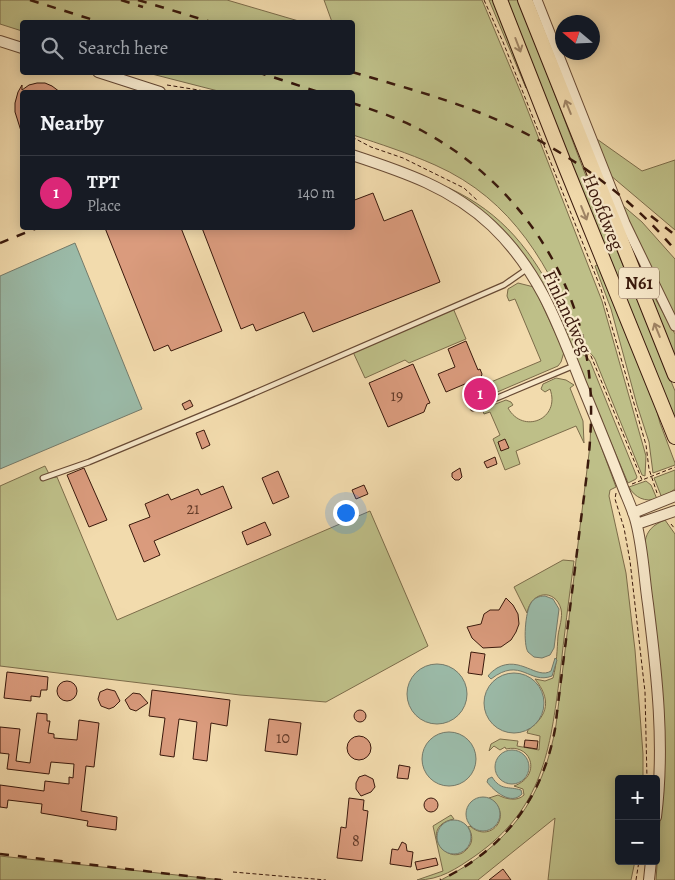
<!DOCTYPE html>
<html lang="en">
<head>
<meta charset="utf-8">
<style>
	:root { --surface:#171b24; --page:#20242c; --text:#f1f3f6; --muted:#9ea1a6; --line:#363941; --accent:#db2777 }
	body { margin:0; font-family:Alegreya,serif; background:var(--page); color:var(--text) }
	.controls { position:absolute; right:15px; bottom:15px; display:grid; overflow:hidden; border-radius:5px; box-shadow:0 2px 12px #0003 }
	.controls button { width:45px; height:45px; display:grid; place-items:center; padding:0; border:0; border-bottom:1px solid var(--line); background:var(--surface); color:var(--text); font:25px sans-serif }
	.compass { position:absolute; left:555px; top:15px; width:45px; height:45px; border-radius:50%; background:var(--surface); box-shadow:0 2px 12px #0003; rotate:289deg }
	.you { position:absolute; left:345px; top:512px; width:18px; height:18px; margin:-12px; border:4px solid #fff; border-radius:50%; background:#1a73e8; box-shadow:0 0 0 8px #1a73e833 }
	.badge { display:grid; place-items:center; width:32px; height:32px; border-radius:50%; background:var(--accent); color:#fff; font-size:16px; font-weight:700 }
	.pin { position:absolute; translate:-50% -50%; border:2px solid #fff; box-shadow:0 1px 5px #0006 }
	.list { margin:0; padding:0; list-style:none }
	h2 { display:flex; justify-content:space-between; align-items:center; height:65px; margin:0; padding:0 20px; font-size:21px }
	h2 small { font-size:16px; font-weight:400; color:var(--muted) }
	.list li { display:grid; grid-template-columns:32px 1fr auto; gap:15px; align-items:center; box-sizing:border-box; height:75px; padding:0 20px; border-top:1px solid var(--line) }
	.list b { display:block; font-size:19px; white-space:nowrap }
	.list p { margin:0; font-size:16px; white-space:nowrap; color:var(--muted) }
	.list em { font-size:16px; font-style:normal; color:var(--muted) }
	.icon { flex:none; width:28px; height:28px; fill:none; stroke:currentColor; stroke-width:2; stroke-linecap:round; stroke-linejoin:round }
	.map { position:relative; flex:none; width:675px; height:880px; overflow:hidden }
	.search { position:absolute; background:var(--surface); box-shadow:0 2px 12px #0003; left:20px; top:20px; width:335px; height:55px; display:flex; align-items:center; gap:12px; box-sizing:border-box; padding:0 18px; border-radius:5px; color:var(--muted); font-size:19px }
	.panel { position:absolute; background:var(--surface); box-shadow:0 2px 12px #0003; left:20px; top:90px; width:335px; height:140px; border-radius:5px }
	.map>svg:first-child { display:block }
	.green { fill:#bebf88; stroke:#7c6c4a }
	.water { fill:#9bbba9; stroke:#747a6a }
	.building { fill:#da9b7d; stroke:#3a190c }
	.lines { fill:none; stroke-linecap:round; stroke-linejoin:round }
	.service-casing { stroke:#684a34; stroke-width:7 }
	.minor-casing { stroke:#684a34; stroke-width:11 }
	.tertiary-casing { stroke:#684a34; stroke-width:12 }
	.primary-casing { stroke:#3a190c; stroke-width:16 }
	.path { stroke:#3a190c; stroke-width:1; stroke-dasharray:4 2.5; stroke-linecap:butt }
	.service { stroke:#f7e8ca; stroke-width:4.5 }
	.minor { stroke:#f7e8ca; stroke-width:9 }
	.tertiary { stroke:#f7e8ca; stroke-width:10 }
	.primary { stroke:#f2dbad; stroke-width:14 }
	.rail { stroke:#3a190c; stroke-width:2.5; stroke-dasharray:9 9; stroke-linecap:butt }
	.oneway { stroke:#9f8465 }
	.labels { text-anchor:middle; stroke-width:4.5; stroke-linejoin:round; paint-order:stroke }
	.number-label { font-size:16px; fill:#623a28 }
	.shield { fill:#f7e8ca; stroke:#735745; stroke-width:1 }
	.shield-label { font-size:18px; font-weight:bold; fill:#3a190c }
	.street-label { font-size:19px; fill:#3a190c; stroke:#f7e8ca }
</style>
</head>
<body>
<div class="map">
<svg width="675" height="880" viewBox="0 0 675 880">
	<rect width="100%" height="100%" fill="#f2dbad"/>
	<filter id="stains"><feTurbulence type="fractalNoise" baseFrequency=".004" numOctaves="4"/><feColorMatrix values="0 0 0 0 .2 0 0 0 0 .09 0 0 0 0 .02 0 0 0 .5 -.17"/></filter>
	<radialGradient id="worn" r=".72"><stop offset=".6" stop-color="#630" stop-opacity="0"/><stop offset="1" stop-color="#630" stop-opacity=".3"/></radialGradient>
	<path class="green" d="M0,0h227l75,22h-280v9l-22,-7z
		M324,0h158l39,93 81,208 44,155 -1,20 -3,-1 -47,-116c-4,-7 -10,-9 -14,-15 -31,-77 -67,-144 -146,-179 -27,-12 -55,-21 -82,-30l-1,-43h-130l-74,-19 204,-1v-50h-20z
		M489,0h4l33,88z
		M506,0h13l65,171 91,220v34z
		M594,137l48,34 33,-11v70l-65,-55z
		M449,188c54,25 84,64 110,117 6,14 12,34 20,46 3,4 8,5 11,10l47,116 -1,2 -8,4 -78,-185 -89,-102z
		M621,204l21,18 33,37v64l-10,-18z
		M635,256l21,44 19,34v31z
		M599,264l53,129 8,30 15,40v2l-22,8 -4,-31 -12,-37 -26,-96 -16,-43z
		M518,283l16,4 30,65 -3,10 -3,4 -63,27 -4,-11 50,-21 -26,-62 -6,2 -2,-5 1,-7z
		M453,308l13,31 -57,24 -4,-3 -40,18 -12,-26z
		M556,378l10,2 8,5 -4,3 13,33 1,22 -8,-17 -60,25 4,13 -15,6 -12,-31 7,-4 -10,-23 -6,2 -1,-3 2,-3 21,-8 5,2 2,3 -5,3c15,27 53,11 42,-19l-5,3 -4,-3 2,-5z
		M591,419l25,68 -6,3 -1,6 17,77 9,77 8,104v25h-24v82h16l-4,19h-83l7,-62 -77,62h-37c67,-34 102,-80 115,-155l34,-280z
		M45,466l6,12 6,-1 60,143 253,-109 58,135 -102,56 -86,-7 -240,-29v-180z
		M675,470v19l-13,9 -8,-20z
		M646,481l5,4 6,14c-12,3 -22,-1 -28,-12z
		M665,520l10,14v346h-19l8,-119 -19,-219c2,-12 8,-17 20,-22z
		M563,560l11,1c-5,37 -10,75 -14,113 -10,77 -17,134 -85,182 -19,13 -35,24 -58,24l26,-9 -10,-45 18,-11 3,4c-40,8 -2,56 16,26 3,-5 2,-12 -2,-18l2,-1c21,19 45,-12 19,-28l9,-3c8,4 19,7 26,0l-1,-6 -9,-3c28,-10 18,-43 -8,-37l-1,-2 -5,3 -6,-4 -5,5 2,-7 9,-5 18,2 -1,5 22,4 1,-14 -13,-3 1,-3c21,-15 23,-31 7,-51l10,2 8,-3c4,-15 4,-28 5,-42 1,-8 5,-19 3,-27 -6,-21 -30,-18 -34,4l-13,-26z
		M0,856l223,24h-223z"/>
	<path class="water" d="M75,243l67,166 -142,60v-193z
		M545,596l8,3 6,10 -5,39 -4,7 -8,3 -8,-1 -6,-5c-5,-8 -3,-40 3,-49 3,-5 8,-7 14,-7z
		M555,658l2,2 -5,16c-23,9 -31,-20 -61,3l-3,-3c3,-4 5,-5 9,-8 23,-13 40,12 54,3z
		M407 694a30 30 0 1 1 60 0a30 30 0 1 1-60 0Z
		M484 703a30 30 0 1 1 60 0a30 30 0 1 1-60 0Z
		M422 759a27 27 0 1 1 54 0a27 27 0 1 1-54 0Z
		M495 767a17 17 0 1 1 34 0a17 17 0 1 1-34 0Z
		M492,777c9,14 16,9 29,13l1,4c-11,12 -28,-3 -35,-12l1,-3z
		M466 814a17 17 0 1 1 34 0a17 17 0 1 1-34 0Z
		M437 837a17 17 0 1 1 34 0a17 17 0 1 1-34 0Z"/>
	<path class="building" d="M37,83h8l7,3 8,6h-38v39h-1l-6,-19v-9l3,-11 4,-7v5l7,-5z
		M373,193l11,28 28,-11 28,72 -127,50 -9,-20 -48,19 -3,-7 -12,5 -39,-101h150v-27z
		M105,228h76l41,103 -51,20 -3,-6 -14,6z
		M466,341l12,29 2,-1 2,5 -2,7 5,10 -5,10 -8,-20 -26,11 -8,-18 17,-7 -7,-18z
		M413,364l17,39 -3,1 -3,8 -36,15 -19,-44z
		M190,400l3,6 -8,4 -3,-6z
		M204,430l6,15 -8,4 -6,-16z
		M505,439l4,9 -8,3 -3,-9z
		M495,457l2,7 -10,4 -3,-6z
		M84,468l23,52 -18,7 -22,-52z
		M460,468l2,9 -3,3h-4l-3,-3v-4z
		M278,471l11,26 -16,7 -11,-26z
		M364,485l4,9 -12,5 -4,-9z
		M223,486l9,22 -78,33 6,14 -16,7 -15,-37 21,-8 -5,-13 23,-10 3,6 27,-11 3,6z
		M265,522l6,13 -24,10 -5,-13z
		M506,598l7,7 5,9 1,10 -3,8 -5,8 -10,7 -18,1 -11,-10 -5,-11 14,-3 3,-10 6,-4h9z
		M471,652l14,2 -3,21 -14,-2z
		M7,672l41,5 -1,13h-6l-1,7 -9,-1v5l-27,-3z
		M57 691a10 10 0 1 1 20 0a10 10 0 1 1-20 0Z
		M107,689l8,2 5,10 -6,6 -5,2 -8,-3 -3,-7 2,-7z
		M152,690l78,10 -3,26 -16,-3 -4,38 -14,-2 4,-37 -18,-3 -5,38 -14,-2 5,-37 -16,-2z
		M133,693l7,1 8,9 -12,8 -6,-2 -5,-9z
		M354 716a6 6 0 1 1 12 0a6 6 0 1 1-12 0Z
		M37,713l10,1v7h3l-2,12 6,1v4l23,2 2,-20 20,3 -5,44 -8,-1 -5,45 36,6 -1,13 -29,-4 1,-5 -47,-8 1,-9 -34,-4 -1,8 -7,-1v-22l44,6 1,-10 24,3v-7l4,1 1,-14 -23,-2 -2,12 -42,-5 2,-15 -9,-1v-26l20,2 -4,32 14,2z
		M269,719l32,4 -4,32 -32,-4z
		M347 748a12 12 0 1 1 24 0a12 12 0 1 1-24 0Z
		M525,740l13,1 -1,8 -13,-2z
		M399,765l11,2 -2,12 -11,-1z
		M365,775l8,4 2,8 -4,5 -10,4 -5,-7v-6l3,-6z
		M349,798l15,2 -1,10 5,1 -6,50 -25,-3 4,-31 5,1z
		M424 805a7 7 0 1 1 14 0a7 7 0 1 1-14 0Z
		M402,842l4,2 1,7 6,1 -2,15 -21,-3 2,-15 6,1z
		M436,858l2,7 -21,5 -2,-8z
		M503,869l8,11h-22z"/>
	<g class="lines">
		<g class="service-casing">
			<path id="service" d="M473,408l100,-42
				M43,478l46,-16 147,-61 268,-116 23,-16"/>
		</g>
		<g class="minor-casing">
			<path id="minor" d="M537,0l88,223 50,103"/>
		</g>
		<g class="tertiary-casing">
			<path id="tertiary" d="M0,41l22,7
				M98,72l62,20
				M352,155c52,17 100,33 140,71 47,45 66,98 89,157 14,34 28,68 41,102 5,13 11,25 14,37 7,27 8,55 12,82 9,71 17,142 8,213
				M633,513l42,-17
				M637,524l38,-13
				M649,880l2,-19"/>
		</g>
		<g class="primary-casing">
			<path id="primary" d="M500,0l66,168 109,269
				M525,0l150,375"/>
		</g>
		<path class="path" d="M484,0l19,42 98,247 45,156 3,24 8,24
			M167,85l44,7
			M352,137l19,10 32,11 61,30 14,13
			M555,295l26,53 10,8 51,124
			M632,484l43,-17
			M616,493l-1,6 9,29 6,33 15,131 2,87
			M671,524l4,5
			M233,872l93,8
			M636,880l3,-19"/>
		<use href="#service" class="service"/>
		<use href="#minor" class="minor"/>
		<use href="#tertiary" class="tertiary"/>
		<use href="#primary" class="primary"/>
		<path class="rail" d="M30,0l70,22
			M121,0l22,7
			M138,0l73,22
			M257,72l62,20
			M352,72c44,13 89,25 131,42 72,29 142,76 192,136
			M272,92h24
			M352,103c25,8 51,17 74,30 92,50 156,146 164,251 4,48 -4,96 -10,143 -8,67 -17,135 -25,202 -12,68 -52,122 -115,151
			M651,216l24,19
			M0,243l37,-15
			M0,854l221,26"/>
	</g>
	<defs><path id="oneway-shaft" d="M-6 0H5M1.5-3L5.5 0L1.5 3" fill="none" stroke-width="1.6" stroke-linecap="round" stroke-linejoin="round" transform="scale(1.25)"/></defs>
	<g class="oneway">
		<use href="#oneway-shaft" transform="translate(518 45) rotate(69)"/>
		<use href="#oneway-shaft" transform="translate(568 107) rotate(-112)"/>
		<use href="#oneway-shaft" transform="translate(584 213) rotate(68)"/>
		<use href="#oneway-shaft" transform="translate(657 330) rotate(-112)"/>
	</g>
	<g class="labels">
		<g class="number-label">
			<text x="397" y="401">19</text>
			<text x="193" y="514">21</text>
			<text x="283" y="743">10</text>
			<text x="356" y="846">8</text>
		</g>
		<rect class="shield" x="619" y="267.5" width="40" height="31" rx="4"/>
		<g class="shield-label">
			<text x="639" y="289">N61</text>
		</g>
		<g class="street-label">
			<text transform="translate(604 212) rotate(68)" y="7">Hoofdweg</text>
			<text transform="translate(568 312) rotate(65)" y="7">Finlandweg</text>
		</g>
	</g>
	<rect width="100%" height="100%" filter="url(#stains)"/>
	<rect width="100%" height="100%" fill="url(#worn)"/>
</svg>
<div class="controls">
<button>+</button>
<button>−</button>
</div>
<svg class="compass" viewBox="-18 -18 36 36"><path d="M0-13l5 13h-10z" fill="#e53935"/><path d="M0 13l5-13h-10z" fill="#9ea1a6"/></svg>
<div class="you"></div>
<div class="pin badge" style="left:480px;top:394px">1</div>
<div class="search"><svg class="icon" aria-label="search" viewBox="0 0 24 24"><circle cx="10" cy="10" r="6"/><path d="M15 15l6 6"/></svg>Search here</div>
<section class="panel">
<h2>Nearby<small></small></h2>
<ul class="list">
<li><span class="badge">1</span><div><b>TPT</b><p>Place</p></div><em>140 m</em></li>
</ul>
</section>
</div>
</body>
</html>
